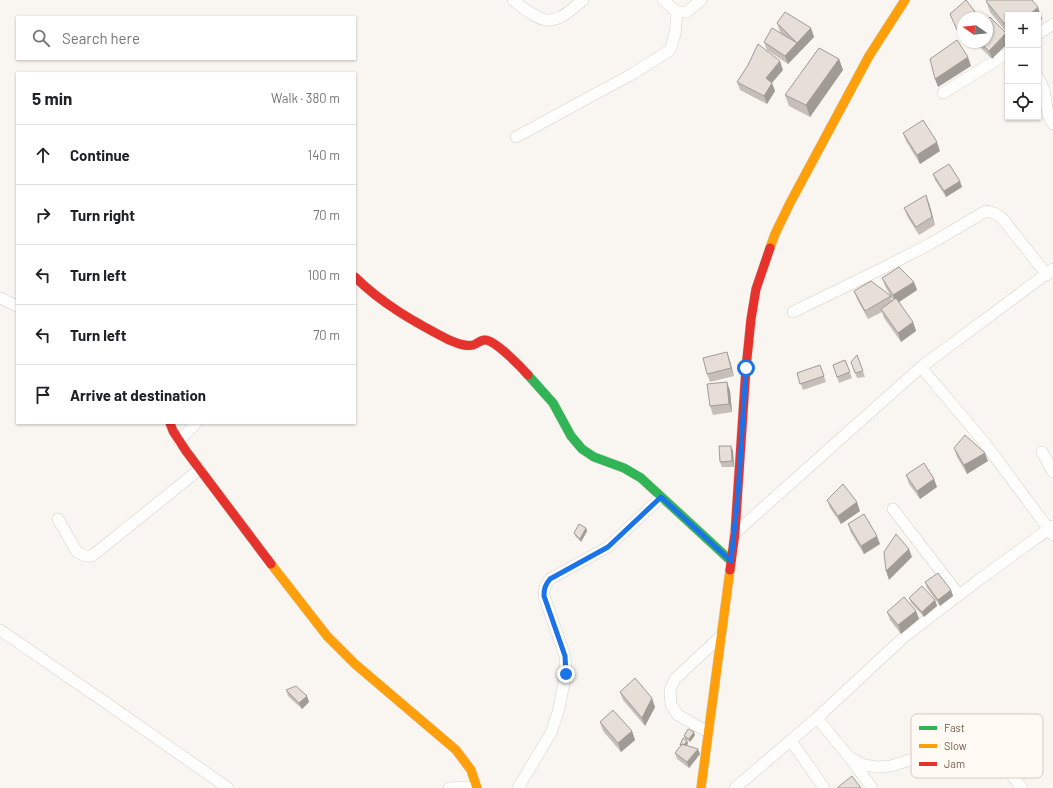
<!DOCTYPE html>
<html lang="en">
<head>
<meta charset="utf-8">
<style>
	:root { --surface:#fff; --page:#f6f6f6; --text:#202124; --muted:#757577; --line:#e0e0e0 }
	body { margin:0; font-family:Barlow,sans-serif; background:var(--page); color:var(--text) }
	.controls { position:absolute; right:12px; top:12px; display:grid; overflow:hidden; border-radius:0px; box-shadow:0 1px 3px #0004 }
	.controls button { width:36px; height:36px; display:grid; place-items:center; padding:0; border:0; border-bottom:1px solid var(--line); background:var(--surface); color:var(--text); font:20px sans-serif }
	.compass { position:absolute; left:957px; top:12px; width:36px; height:36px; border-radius:50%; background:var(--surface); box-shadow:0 1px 3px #0004; rotate:284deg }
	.stop { position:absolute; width:12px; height:12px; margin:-9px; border:3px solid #1a73e8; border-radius:50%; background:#fff }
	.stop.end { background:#1a73e8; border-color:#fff; box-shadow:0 1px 4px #0008 }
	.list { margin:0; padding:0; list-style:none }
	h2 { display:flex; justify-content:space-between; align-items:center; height:52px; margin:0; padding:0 16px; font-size:17px }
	h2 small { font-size:13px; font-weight:400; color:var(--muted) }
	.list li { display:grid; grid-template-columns:26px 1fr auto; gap:12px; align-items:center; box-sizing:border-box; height:60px; padding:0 16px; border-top:1px solid var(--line) }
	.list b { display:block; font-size:15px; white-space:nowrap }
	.list em { font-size:13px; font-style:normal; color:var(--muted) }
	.icon { flex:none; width:22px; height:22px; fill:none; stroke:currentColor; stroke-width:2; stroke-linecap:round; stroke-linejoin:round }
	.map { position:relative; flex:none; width:1053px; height:788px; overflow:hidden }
	.search { position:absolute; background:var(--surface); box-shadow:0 1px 3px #0004; left:16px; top:16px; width:340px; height:44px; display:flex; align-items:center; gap:10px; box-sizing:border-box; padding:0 14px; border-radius:0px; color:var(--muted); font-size:15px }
	.panel { position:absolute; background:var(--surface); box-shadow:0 1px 3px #0004; left:16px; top:72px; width:340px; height:352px; border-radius:0px }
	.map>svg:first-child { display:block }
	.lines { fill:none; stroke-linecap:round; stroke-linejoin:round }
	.street-casing { stroke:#d7d1cb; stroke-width:12 }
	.fast-casing { stroke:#d9d2cb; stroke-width:10 }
	.slow-casing { stroke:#d9d2cb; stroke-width:10 }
	.jam-casing { stroke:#d9d2cb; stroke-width:10 }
	.street { stroke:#fefefd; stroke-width:11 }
	.fast { stroke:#30b455; stroke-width:9 }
	.slow { stroke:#ff9f0a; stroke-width:9 }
	.jam { stroke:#e5322d; stroke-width:9 }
	.wall { fill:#c6bfb9 }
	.shaded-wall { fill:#a19b96 }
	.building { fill:#e6ded7; stroke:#a19b96 }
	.route { stroke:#1a73e8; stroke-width:5 }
	.key { fill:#fffaf3; stroke:#d7cbc1; stroke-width:1 }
	.key-label { font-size:11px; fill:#7a5c4d }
</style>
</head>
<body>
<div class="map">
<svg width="1053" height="788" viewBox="0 0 1053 788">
	<rect width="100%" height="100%" fill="#f9f5f0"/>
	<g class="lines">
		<g class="street-casing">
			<path id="street" d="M513,0c9,7 26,22 38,20 12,-1 23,-13 32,-20
				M663,0l14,12h10l14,-12
				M1038,34l15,-10
				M1038,77l6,13 4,24 5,10
				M943,93l65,-40
				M516,137l118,-64 36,-23 5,-16 2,-22
				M0,298l17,8
				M793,312l84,-41 53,-27 56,-33 8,2 8,5 45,57
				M921,367l63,75 69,93
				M179,441l17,-18
				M1042,452l11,20
				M893,509l66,86
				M58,519l19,33 8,4h7l108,-87
				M735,533l186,-166 132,-98
				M0,630l102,70 126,88
				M817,718l32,39 15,8 13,2 14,-1 81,-26h7l8,4 35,44
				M708,732l-30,-17 -7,-10 -1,-15 5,-11 46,-43
				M791,741l33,47
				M851,759l21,29
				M449,788l16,-1 6,1
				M518,788l33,-55 7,-21 8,-38 -1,-18 -21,-60c0,-7 1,-11 6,-17l58,-32 53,-50
				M735,788l82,-70 87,-81 76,-58 73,-53"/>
		</g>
		<g class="fast-casing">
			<path id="fast" d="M528,375l25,28 18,33 11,13 12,8 30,11 17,10 90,83"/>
		</g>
		<g class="slow-casing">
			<path id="slow" d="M770,248l5,-14 15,-31 79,-147 36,-56
				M271,564l56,72 28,28 101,86 15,20 6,18
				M701,788l29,-218"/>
		</g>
		<g class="jam-casing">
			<path id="jam" d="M355,277c27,27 61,46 94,63 7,3 16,7 24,5 4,-1 7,-5 12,-5 10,0 36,27 43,35
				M170,423l3,8 13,20 85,113
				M730,570l5,-37 11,-165 5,-49 5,-30 14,-41"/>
		</g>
		<use href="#street" class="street"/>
		<use href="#fast" class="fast"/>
		<use href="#slow" class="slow"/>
		<use href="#jam" class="jam"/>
	</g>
	<path class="wall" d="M986,1l56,18 -34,-4v19l-18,-22z
		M777,23l34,5 3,9 -26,27 -21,-14 -3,-8 18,-8 -2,-2z
		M976,42h11l5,17 -16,-16z
		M839,59l4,11 -33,47 -21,-11 -4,-11z
		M783,70l-11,13 3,8 -8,13 -27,-14 -3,-8z
		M903,133l37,18 -20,13 -14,-23z
		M933,174l29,13 -16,10 -11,-17z
		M929,203l6,22 -16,10 -12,-19 -3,-8z
		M882,278l32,4 3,8 -18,12 14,20 3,9 -15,11 -17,-24 -2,-6 -14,7 -11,-20 -3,-8 37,5 1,5 1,-1 -8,-14z
		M727,352l3,9 4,15 -24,6 -3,-8z
		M857,355l8,22 -8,1 -6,-16z
		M845,360l7,18 -13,5 -6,-18z
		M820,365l6,17 -23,8 -6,-17z
		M727,382l3,9 2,21 -19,3 -3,-9z
		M731,446l2,5 1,16h-12l-2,-5z
		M954,448l34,13 -21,13 -10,-17z
		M906,475l28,4 3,8 -17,12 -11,-15z
		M827,500l33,11 -19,13 -11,-16z
		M848,524l32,20 -16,10 -13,-21z
		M586,528l1,3 -6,11 -6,-6 -1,-3z
		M925,582l26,8 2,6 -13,10 -13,-18z
		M909,598l26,2 2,6 -13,11 -13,-14z
		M916,611l3,8 -18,15 -11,-14 -3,-8z
		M286,690l21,6 2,6 -7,7 -14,-13z
		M620,692l35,15 -10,19 -22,-26z
		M600,722l32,9 3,9 -14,12 -18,-21z
		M695,735l-5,7 -5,-3 -1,-3z
		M687,741l1,2 -1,3 13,8 -11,14 -12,-9 -2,-6 5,-6v-2z"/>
	<path class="shaded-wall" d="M1038,7l4,12 -4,3v-7h-9z
		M976,13l2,5h-8z
		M963,24v8l-4,3 -2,-5z
		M811,28l3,9 -26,27 -3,-8z
		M1006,33l2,6v4l-16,16 -3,-8z
		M968,57l3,9 -33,21 -3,-8z
		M839,59l4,11 -33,47 -4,-12z
		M780,61l3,9 -14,16 -3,-8z
		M772,83l3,8 -8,13 -3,-8z
		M937,142l3,9 -20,13 -3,-9z
		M960,181l2,6 -16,10 -2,-6z
		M926,195l3,8 6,22 -3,-8z
		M914,282l3,8 -21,14 -3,-9z
		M913,322l3,9 -15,11 -3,-9z
		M727,352l3,9 4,15 -3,-8z
		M727,382l3,9 2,21 -3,-8z
		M731,446l2,5 1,16 -2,-6z
		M985,453l3,8 -21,13 -3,-9z
		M934,479l3,8 -17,12 -3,-8z
		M857,502l3,9 -19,13 -3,-8z
		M586,528l1,3 -6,11 -1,-3z
		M877,536l3,8 -16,10 -3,-8z
		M909,549l3,8 -23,23 -3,-9z
		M951,590l2,6 -13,10 -2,-6z
		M935,600l2,6 -13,11 -2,-5z
		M916,611l3,8 -18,15 -3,-9z
		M307,696l2,6 -7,7 -3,-6z
		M652,698l3,9 -10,19 -3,-8z
		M632,731l3,9 -14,12 -3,-9z
		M694,732l1,3 -5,7 -1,-3z
		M687,741l1,2 -3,6 -1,-3z
		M698,749l2,5 -11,14 -2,-6z"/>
	<path class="building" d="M966,0l10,13 -6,5h-7v6l-6,6 -7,-16z
		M988,0h44l6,7 -9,8h-21v13l-22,-27z
		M785,12l26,16 -14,15 -20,-20z
		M990,17l16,16 -17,18 -9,-9h7v-22z
		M772,28l25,15 -12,13 -21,-14z
		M957,40l11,17 -33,22 -5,-20z
		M758,44l22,17 -14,17 6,5 -8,13 -27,-14 11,-17z
		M819,48l20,11 -33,46 -21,-10z
		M923,120l14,22 -20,13 -14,-22z
		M949,164l11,17 -16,10 -11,-17z
		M926,195l6,22 -16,10 -12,-19z
		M899,267l15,15 -21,13 -11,-17z
		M871,281l20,15 -26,15 -11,-20z
		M896,298l17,24 -15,11 -17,-24z
		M727,352l4,16 -24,6 -4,-16z
		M857,355l6,16 -8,2 -4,-11z
		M845,360l5,12 -13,5 -4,-12z
		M820,365l4,11 -24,8 -3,-11z
		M727,382l2,22 -19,2 -3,-22z
		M965,435l20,18 -21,12 -10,-17z
		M719,446h12l1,15 -12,1z
		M924,463l10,16 -17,12 -11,-16z
		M843,484l14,18 -19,14 -11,-16z
		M864,514l13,22 -16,10 -13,-22z
		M579,524l7,4 -6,11 -6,-6z
		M896,534l13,15 -23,22 -2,-19z
		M938,573l13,17 -13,10 -13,-18z
		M922,586l13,14 -13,12 -13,-14z
		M904,597l12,14 -18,14 -11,-13z
		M635,678l17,20 -10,20 -22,-26z
		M296,686l11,10 -8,7 -13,-13z
		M613,710l19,21 -14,12 -18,-21z
		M688,729l6,3 -5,7 -5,-3z
		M683,738l4,3 -3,4 -2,-1 -1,1h-1z
		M682,744l16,5 -11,13 -12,-9z
		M852,776l9,12h-23v-1z"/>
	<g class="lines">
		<path class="route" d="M566,674l-1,-18 -21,-60c0,-7 1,-11 6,-17l58,-32 53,-50 70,64 7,-67 8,-126"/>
	</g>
	<rect x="911" y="714" width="132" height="64" rx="6" class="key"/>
	<rect x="919" y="726" width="18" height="4" fill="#30b455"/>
	<rect x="919" y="744" width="18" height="4" fill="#ff9f0a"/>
	<rect x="919" y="762" width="18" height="4" fill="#e5322d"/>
	<g class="key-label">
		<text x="944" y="732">Fast</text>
		<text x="944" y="750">Slow</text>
		<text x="944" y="768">Jam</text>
	</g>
</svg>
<div class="controls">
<button>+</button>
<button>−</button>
<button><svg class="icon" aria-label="locate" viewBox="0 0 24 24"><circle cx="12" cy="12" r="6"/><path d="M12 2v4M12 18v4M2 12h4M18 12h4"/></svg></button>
</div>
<svg class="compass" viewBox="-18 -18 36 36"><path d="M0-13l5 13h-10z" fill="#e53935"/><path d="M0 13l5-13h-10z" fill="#757577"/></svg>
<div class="stop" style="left:746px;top:368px"></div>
<div class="stop end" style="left:566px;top:674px"></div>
<div class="search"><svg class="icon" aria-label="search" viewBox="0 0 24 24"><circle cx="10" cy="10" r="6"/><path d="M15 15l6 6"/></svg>Search here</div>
<section class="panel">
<h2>5 min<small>Walk · 380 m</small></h2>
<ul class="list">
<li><svg class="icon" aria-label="ahead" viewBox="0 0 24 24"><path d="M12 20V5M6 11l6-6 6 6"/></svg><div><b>Continue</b></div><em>140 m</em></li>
<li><svg class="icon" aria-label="right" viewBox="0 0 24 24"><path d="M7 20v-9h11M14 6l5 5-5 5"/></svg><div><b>Turn right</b></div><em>70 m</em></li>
<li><svg class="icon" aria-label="left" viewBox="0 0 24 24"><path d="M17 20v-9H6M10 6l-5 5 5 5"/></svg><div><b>Turn left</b></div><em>100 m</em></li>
<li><svg class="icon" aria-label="left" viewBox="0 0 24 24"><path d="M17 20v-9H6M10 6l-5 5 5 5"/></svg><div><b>Turn left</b></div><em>70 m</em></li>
<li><svg class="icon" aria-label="arrive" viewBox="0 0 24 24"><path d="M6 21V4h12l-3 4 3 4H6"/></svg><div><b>Arrive at destination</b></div></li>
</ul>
</section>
</div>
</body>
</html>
